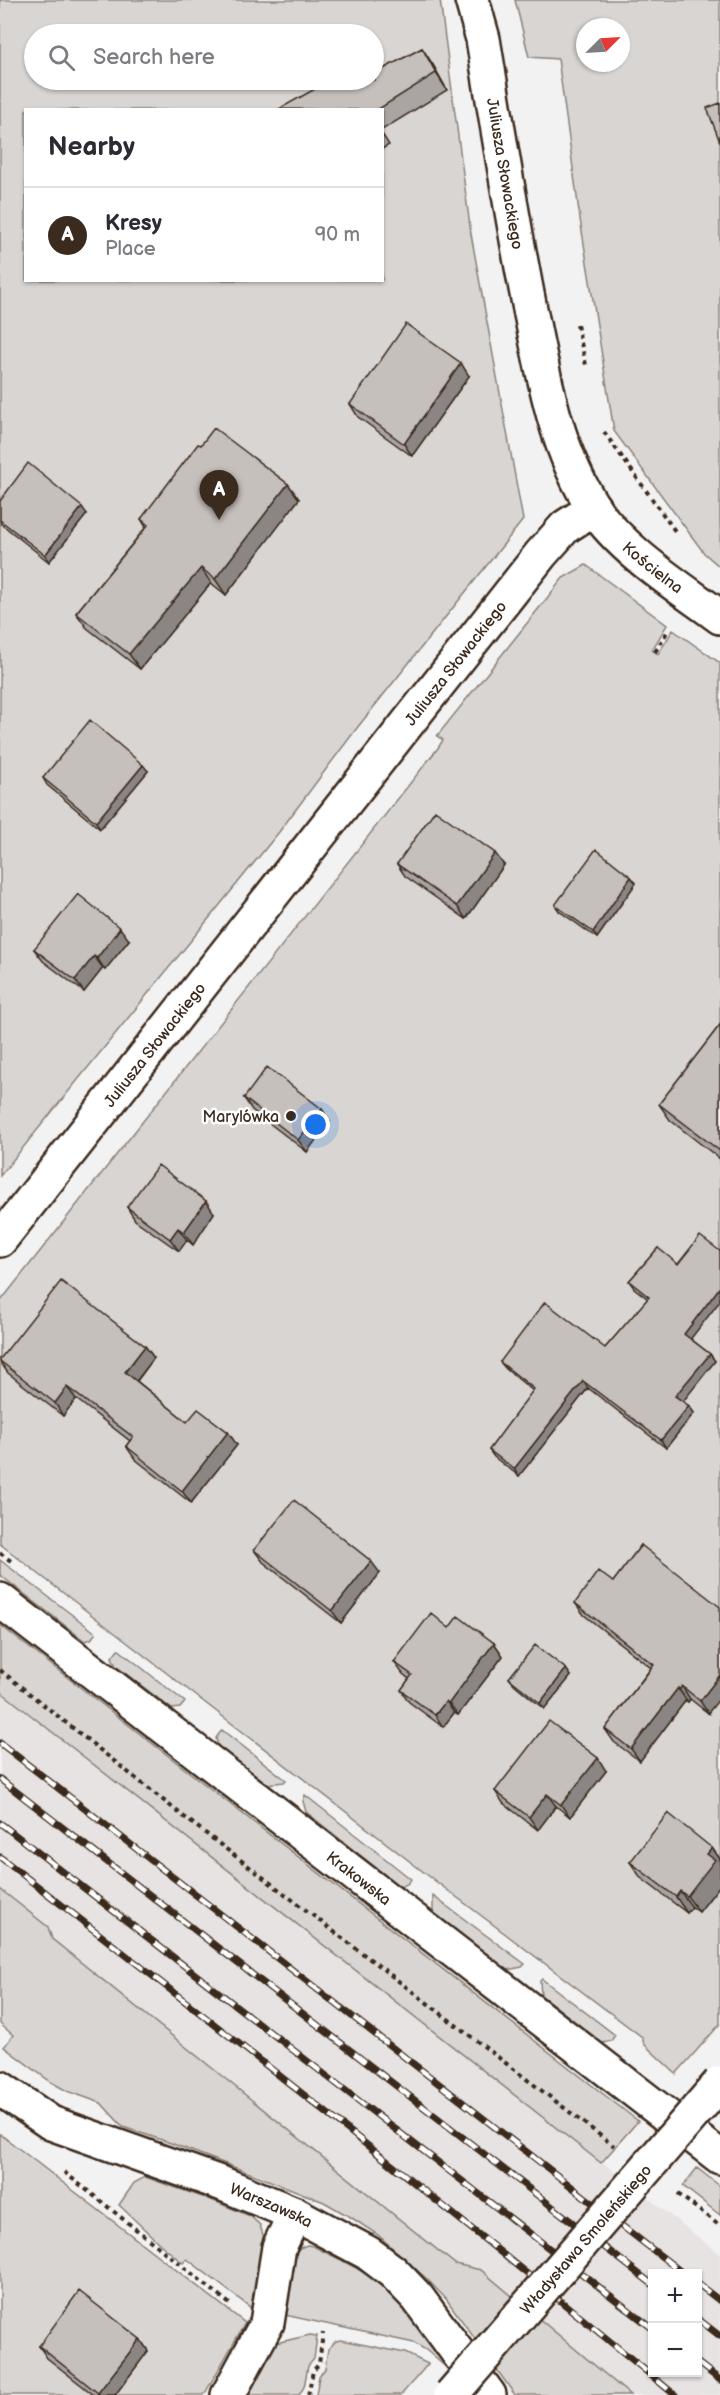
<!DOCTYPE html>
<html lang="en">
<head>
<meta charset="utf-8">
<style>
	:root { --surface:#fff; --page:#f2f2f3; --text:#2b2b33; --muted:#7c7c81; --line:#e1e1e2; --accent:#3b2a1e }
	body { margin:0; font-family:"Balsamiq Sans",sans-serif; background:var(--page); color:var(--text) }
	.controls { position:absolute; right:18px; bottom:18px; display:grid; overflow:hidden; border-radius:0px; box-shadow:0 2px 4px #0004 }
	.controls button { width:54px; height:54px; display:grid; place-items:center; padding:0; border:0; border-bottom:2px solid var(--line); background:var(--surface); color:var(--text); font:30px sans-serif }
	.compass { position:absolute; left:576px; top:18px; width:54px; height:54px; border-radius:50%; background:var(--surface); box-shadow:0 2px 4px #0004; rotate:66deg }
	.you { position:absolute; left:316px; top:1125px; width:21px; height:21px; margin:-15px; border:4px solid #fff; border-radius:50%; background:#1a73e8; box-shadow:0 0 0 9px #1a73e833 }
	.badge { display:grid; place-items:center; width:39px; height:39px; border-radius:50%; background:var(--accent); color:#fff; font-size:20px; font-weight:700 }
	.pin { position:absolute; translate:-50% -50px; filter:drop-shadow(0 2px 3px #0008) }
	.pin::after { content:''; position:absolute; top:32px; width:21px; height:18px; background:inherit; clip-path:polygon(0 0,100% 0,50% 100%) }
	.list { margin:0; padding:0; list-style:none }
	h2 { display:flex; justify-content:space-between; align-items:center; height:78px; margin:0; padding:0 24px; font-size:26px }
	h2 small { font-size:20px; font-weight:400; color:var(--muted) }
	.list li { display:grid; grid-template-columns:39px 1fr auto; gap:18px; align-items:center; box-sizing:border-box; height:96px; padding:0 24px; border-top:2px solid var(--line) }
	.list b { display:block; font-size:22px; white-space:nowrap }
	.list p { margin:0; font-size:20px; white-space:nowrap; color:var(--muted) }
	.list em { font-size:20px; font-style:normal; color:var(--muted) }
	.icon { flex:none; width:33px; height:33px; fill:none; stroke:currentColor; stroke-width:2; stroke-linecap:round; stroke-linejoin:round }
	.map { position:relative; flex:none; width:720px; height:2395px; overflow:hidden }
	.search { position:absolute; background:var(--surface); box-shadow:0 2px 4px #0004; left:24px; top:24px; width:360px; height:66px; display:flex; align-items:center; gap:15px; box-sizing:border-box; padding:0 21px; border-radius:33px; color:var(--muted); font-size:22px }
	.panel { position:absolute; background:var(--surface); box-shadow:0 2px 4px #0004; left:24px; top:108px; width:360px; height:174px; border-radius:0px }
	.map>svg:first-child { display:block }
	.built { fill:#e6e3e2; fill-rule:evenodd }
	.green { fill:#d8d5d2; stroke:#8a8078; stroke-width:1.5; fill-rule:evenodd }
	.lines { fill:none; stroke-linecap:round; stroke-linejoin:round }
	.street-casing { stroke:#3b2a1e; stroke-width:38 }
	.path { stroke:#3b2a1e; stroke-width:4; stroke-dasharray:4.5 4.5; stroke-linecap:butt }
	.street { stroke:#fff; stroke-width:33 }
	.rail-casing { stroke:#3b2a1e; stroke-width:7 }
	.rail { stroke:#fff; stroke-width:4.5; stroke-dasharray:14; stroke-linecap:butt }
	.secondary-bridge-casing { stroke:#3b2a1e; stroke-width:38; stroke-linecap:butt }
	.secondary-bridge { stroke:#fff; stroke-width:33 }
	.wall { fill:#aaa5a3; stroke:#3b2a1e; stroke-width:1.5 }
	.shaded-wall { fill:#8b8684; stroke:#3b2a1e; stroke-width:1.5 }
	.building { fill:#c6c0bd; stroke:#3b2a1e; stroke-width:1.5 }
	.poi-dot { fill:#3b2a1e; stroke:#fff; stroke-width:2 }
	.labels { text-anchor:middle; stroke-width:5; stroke-linejoin:round; paint-order:stroke }
	.street-label { font-size:16px; fill:#3b2a1e; stroke:#fff }
	.poi-label { font-size:16px; fill:#3b2a1e; stroke:#fff; text-anchor:end }
</style>
</head>
<body>
<div class="map">
<svg width="720" height="2395" viewBox="0 0 720 2395">
	<rect width="100%" height="100%" fill="#f3f2f2"/>
	<filter id="ink" filterUnits="userSpaceOnUse"><feTurbulence type="fractalNoise" baseFrequency=".0167" numOctaves="2"/><feDisplacementMap in="SourceGraphic" scale="12" xChannelSelector="R" yChannelSelector="G"/><feConvolveMatrix kernelMatrix="1 2 1 2 8 2 1 2 1" color-interpolation-filters="sRGB"/></filter>
	<g filter="url(#ink)">
		<path class="built" d="M0,1692l720,562v141h-90l-149,-125 -26,-6 -403,-325 -4,-12 -48,-38zM652,2274h46v98h-46z"/>
		<path class="green" d="M0,0h440l31,234 52,286 -166,208 -78,104 -279,344zM34,34h340v46h-340zM26,110h356v170h-356z
			M515,0h205v567l-16,-14 -90,-122 -34,-212 -22,-160 -29,-2zM585,27h36v36h-36z
			M586,565l81,60 -15,25 6,4 15,-24 47,33v1361l-44,50 -32,-30 -2,-7 -212,-160 -430,-333v-242l438,-554 5,-8 -6,-4 126,-158z
			M0,1560l96,73 -5,6 -6,2 -85,-66z
			M0,1625l638,496 -37,42 -601,-472z
			M118,1649l67,53 -5,6 -8,1 -56,-43 -4,-9z
			M222,1730l64,50 -2,2 -18,2 -48,-38 -2,-8z
			M305,1795l106,84 -4,5 -7,3 -94,-75 -3,-11z
			M0,1889l48,38 4,12 403,325 26,6 149,125h-115l-68,-95 -20,-21 -49,-44 -26,-17 -28,-16 -35,-14 -121,-46 -45,-15 -22,-24 -34,-12 -16,-9 -47,-35 9,-12 -13,-11z
			M433,1896l92,68 -3,3 -15,3 -74,-58z
			M542,1979l73,56 -4,6 -9,2 -61,-48 -1,-14z
			M0,2134l245,189 -41,72h-204z
			M697,2168l23,18v29l-37,-29z
			M145,2177l69,24 36,15 10,9 6,20 -7,69 -72,-55 -4,4 -22,-18 -42,-40 15,-22z
			M307,2245l6,1c19,10 40,19 57,31 33,24 56,60 79,93l-23,-20 -12,-7 -134,-29 15,-64z
			M310,2335l7,1 -3,23 -6,7 -4,21 -5,8h-53l30,-52z
			M341,2340l64,13 23,11 -27,31h-85l3,-19 6,-7 3,-20 8,-8z"/>
		<g class="lines">
			<g class="street-casing">
				<g id="street">
					<path id="s1" d="M472,0l11,39c15,90 29,180 47,270 14,68 25,138 63,198 29,44 85,79 127,110"/>
					<path id="s2" d="M0,1240l541,-686 24,-27 29,-19"/>
					<path id="s3" d="M0,1600l720,557"/>
					<path id="s4" d="M0,2088l51,35 172,61 72,30 73,39 25,19 24,25 72,98"/>
					<path d="M228,2395l39,-72 12,-76 16,-33"/>
				</g>
			</g>
			<path class="path" d="M577,325l9,40
				M604,432l71,99
				M655,652l14,-23
				M0,1553l11,8
				M0,1670l183,146 431,330
				M64,2172l166,132
				M678,2194l42,32
				M308,2395l5,-24 6,-7 4,-31"/>
			<use href="#street" class="street"/>
			<g class="rail-casing">
				<path id="rail" d="M0,1743l684,531
					M0,1779l652,505
					M0,1823l652,505
					M0,1857c227,176 453,354 675,538
					M698,2284l22,17
					M698,2319l22,17
					M698,2363l22,17"/>
			</g>
			<use href="#rail" class="rail"/>
			<g class="secondary-bridge-casing">
				<g id="secondary-bridge">
					<path id="s5" d="M451,2395l269,-312"/>
				</g>
			</g>
			<use href="#secondary-bridge" class="secondary-bridge"/>
		</g>
		<path class="wall" d="M422,48l11,17 14,25 -65,40v-20h-103l52,-30h19l4,5z
			M382,134l7,11 -7,4z
			M469,376l-57,80 -54,-39 -8,-13z
			M288,484l11,15 -73,96 -15,-12 -71,86 -53,-41 -11,-15 70,-86 -5,-8z
			M0,501l87,13 -38,48 -49,-39z
			M148,771l-48,58 -53,-44 -4,-7z
			M397,864l107,1 -38,54 -61,-43z
			M631,877l5,6 -39,55 -38,-27 -4,-6z
			M129,940l-24,30 -2,-2 -19,24 -41,-31 -9,-12z
			M720,1025v134l-50,-39 -11,-16z
			M244,1098l86,23 -23,31 -55,-42z
			M127,1207l87,6 -21,32 -6,-5 -8,11 -44,-31z
			M658,1248l33,91 19,15 5,7 -33,40 7,5 5,7 -28,35 -78,-60 -69,88 -25,-19 -5,-7 44,-59 -27,-22 -6,-7 105,-14 43,-49 -14,-11 -5,-7z
			M145,1346l9,12 -17,23 50,41 50,23 -46,58 -56,-44 -9,-13 4,-5 -54,-42 -13,17 -55,-43 -8,-11v-3z
			M641,1545l67,168 -18,-14 -2,3 -2,-2 -46,61 -26,-19 -9,-13 46,-61 -67,-53 -9,-12 38,-21z
			M254,1550l126,23 -39,50 -78,-61z
			M449,1628l45,15 9,13 -45,59 -4,-2 -11,14 -34,-25 -8,-12 8,-11 -6,-5 -9,-12z
			M566,1669l5,7 -27,33 -30,-25 -5,-6z
			M606,1771l-36,46 -14,-11 -18,24 -35,-27 -8,-12z
			M712,1848l8,11v26l-21,27 -7,-5 -5,6 -46,-35 -11,-16z
			M140,2339l8,12 -33,44h-21l-47,-37 -8,-12z"/>
		<path class="shaded-wall" d="M422,48l11,17 14,25 -11,-17z
			M461,363l8,13 -57,80 -8,-12z
			M288,484l11,15 -73,96 -11,-16z
			M82,507l5,7 -38,48 -4,-7z
			M201,568l10,15 -71,86 -11,-15z
			M143,765l5,6 -48,58 -4,-7z
			M495,853l9,12 -38,54 -9,-13z
			M631,877l5,6 -39,55 -4,-6z
			M120,928l9,12 -24,30 -8,-12z
			M94,956l9,12 -19,24 -9,-12z
			M322,1109l8,12 -23,31 -9,-12z
			M206,1201l8,12 -21,32 -9,-13z
			M178,1228l9,12 -8,11 -9,-12z
			M720,1287v14l-31,40 -5,-7z
			M145,1346l9,12 -20,26 -9,-12z
			M710,1354l5,7 -34,43 -6,-8z
			M583,1381l5,7 -69,88 -5,-7z
			M67,1387l9,12 -13,17 -8,-13z
			M689,1406l5,7 -28,35 -5,-8z
			M228,1432l9,13 -46,58 -9,-12z
			M371,1561l9,12 -39,50 -9,-12z
			M494,1643l9,13 -45,59 -9,-12z
			M566,1669l5,7 -27,33 -4,-6z
			M720,1675v23l-12,15 -8,-12z
			M682,1686l8,13 -2,3 -9,-12z
			M678,1688l8,12 -46,61 -9,-12z
			M446,1701l8,12 -11,14 -8,-12z
			M598,1758l8,13 -36,46 -9,-12z
			M547,1794l9,12 -18,24 -9,-13z
			M712,1848l8,11v26l-21,27 -12,-16 20,-42z
			M680,1891l12,16 -5,6 -11,-16z
			M140,2339l8,12 -33,44h-15l-2,-2z"/>
		<path class="building" d="M422,48l14,25 -59,37 -98,-1 52,-29h18l3,6 12,-6h10v-6z
			M720,103v39l-13,-34z
			M406,324l55,39 -57,81 -54,-40z
			M214,428l74,56 -73,95 -14,-11 -72,86 -53,-41 72,-88 -7,-6 57,-75 3,1z
			M28,463l54,44 -37,48 -45,-35v-19z
			M90,720l53,45 -47,57 -53,-44z
			M435,810l60,43 -38,53 -60,-42z
			M596,849l35,28 -38,55 -38,-27z
			M78,894l42,34 -23,30 -3,-2 -19,24 -41,-31z
			M720,1025v126l-61,-47z
			M267,1067l55,42 -24,31 -54,-42z
			M158,1165l48,36 -22,31 -6,-4 -8,11 -43,-32z
			M700,1236l20,15v36l-36,47 26,20 -35,42 14,10 -28,34 -78,-59 -69,88 -25,-19 45,-61 -34,-27 45,-60 60,46 44,-51 -20,-16 29,-33 20,16z
			M61,1281l84,65 -20,26 62,50 11,-13 30,23 -46,59 -56,-45 7,-9 -66,-50 -12,16 -55,-42v-2z
			M294,1500l77,61 -39,50 -78,-61z
			M641,1545l79,62v68l-20,26 -18,-15 -3,4 -1,-2 -47,61 -26,-20 49,-64 -79,-62 23,-32 15,11z
			M431,1613l18,15 9,-12 36,27 -45,60 -3,-2 -11,14 -34,-25 11,-15 -18,-13z
			M535,1645l31,24 -26,34 -31,-25z
			M549,1721l49,37 -37,47 -14,-11 -18,23 -34,-26z
			M668,1813l44,35 -5,6 8,6 -28,36 -7,-5 -4,6 -46,-35z
			M79,2291l61,48 -42,54 -59,-47z"/>
	</g>
	<circle class="poi-dot" cx="291" cy="1116" r="6"/>
	<g class="labels">
		<g class="street-label">
			<text dy="6" stroke="none"><textPath href="#s1" startOffset="177">Juliusza Słowackiego</textPath></text>
			<text dy="6" stroke="none"><textPath href="#s1" startOffset="609">Kościelna</textPath></text>
			<text dy="6" stroke="none"><textPath href="#s2" startOffset="735">Juliusza Słowackiego</textPath></text>
			<text dy="6" stroke="none"><textPath href="#s2" startOffset="249">Juliusza Słowackiego</textPath></text>
			<text dy="6" stroke="none"><textPath href="#s3" startOffset="454">Krakowska</textPath></text>
			<text dy="6" stroke="none"><textPath href="#s4" startOffset="297">Warszawska</textPath></text>
			<text dy="6" stroke="none"><textPath href="#s5" startOffset="206">Władysława Smoleńskiego</textPath></text>
		</g>
		<g class="poi-label">
			<text x="279" y="1122">Marylówka</text>
		</g>
	</g>
</svg>
<div class="controls">
<button>+</button>
<button>−</button>
</div>
<svg class="compass" viewBox="-18 -18 36 36"><path d="M0-13l5 13h-10z" fill="#e53935"/><path d="M0 13l5-13h-10z" fill="#7c7c81"/></svg>
<div class="you"></div>
<div class="pin badge" style="left:219px;top:520px">A</div>
<div class="search"><svg class="icon" aria-label="search" viewBox="0 0 24 24"><circle cx="10" cy="10" r="6"/><path d="M15 15l6 6"/></svg>Search here</div>
<section class="panel">
<h2>Nearby<small></small></h2>
<ul class="list">
<li><span class="badge">A</span><div><b>Kresy</b><p>Place</p></div><em>90 m</em></li>
</ul>
</section>
</div>
</body>
</html>
